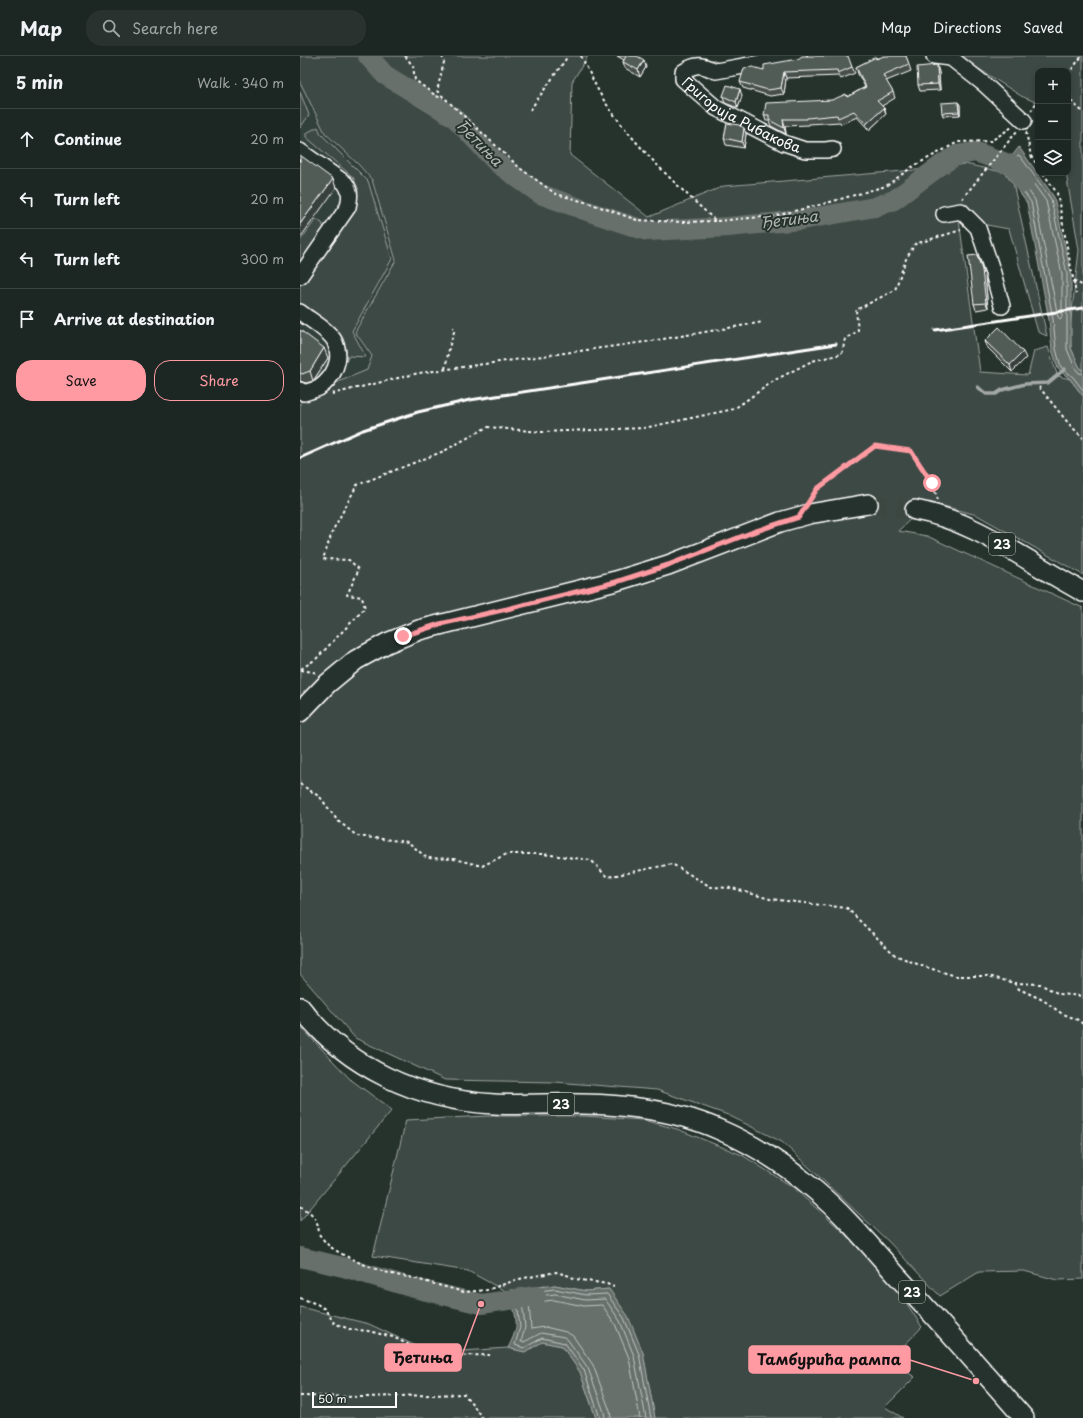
<!DOCTYPE html>
<html lang="en">
<head>
<meta charset="utf-8">
<style>
	:root { --surface:#1c2622; --page:#29322f; --text:#f1f3f6; --muted:#a0a5a5; --line:#3a4340; --accent:#ff9aa2 }
	body { margin:0; font-family:"Playpen Sans",sans-serif; background:var(--page); color:var(--text) }
	.controls { position:absolute; right:12px; top:12px; display:grid; overflow:hidden; border-radius:8px; box-shadow:0 2px 6px #0003 }
	.controls button { width:36px; height:36px; display:grid; place-items:center; padding:0; border:0; border-bottom:1px solid var(--line); background:var(--surface); color:var(--text); font:20px sans-serif }
	.scale { position:absolute; left:12px; bottom:10px; width:85px; box-sizing:border-box; padding-left:4px; border:2px solid #fff; border-top:0; font-size:11px; line-height:14px; white-space:nowrap; color:#fff; -webkit-text-stroke:3px #26332d; paint-order:stroke }
	.stop { position:absolute; width:12px; height:12px; margin:-9px; border:3px solid #ff9aa2; border-radius:50%; background:#fff }
	.stop.end { background:#ff9aa2; border-color:#fff; box-shadow:0 1px 4px #0008 }
	.list { margin:0; padding:0; list-style:none }
	h2 { display:flex; justify-content:space-between; align-items:center; height:52px; margin:0; padding:0 16px; font-size:17px }
	h2 small { font-size:13px; font-weight:400; color:var(--muted) }
	.list li { display:grid; grid-template-columns:26px 1fr auto; gap:12px; align-items:center; box-sizing:border-box; height:60px; padding:0 16px; border-top:1px solid var(--line) }
	.list b { display:block; font-size:15px; white-space:nowrap }
	.list em { font-size:13px; font-style:normal; color:var(--muted) }
	.actions { display:flex; gap:8px; padding:12px 16px }
	.actions a { flex:1; padding:9px 0; border:1px solid var(--accent); border-radius:16px; text-align:center; font-size:14px; color:var(--accent) }
	.actions .main { background:var(--accent); color:#111 }
	.icon { flex:none; width:22px; height:22px; fill:none; stroke:currentColor; stroke-width:2; stroke-linecap:round; stroke-linejoin:round }
	.map { position:relative; flex:none; width:783px; height:1362px; overflow:hidden }
	header { display:flex; align-items:center; gap:24px; box-sizing:border-box; height:56px; padding:0 20px; background:var(--surface); border-bottom:1px solid var(--line) }
	header strong { font-size:19px }
	nav { display:flex; gap:22px; margin-inline-start:auto; font-size:14px }
	.search { width:280px; height:36px; background:var(--page); display:flex; align-items:center; gap:10px; box-sizing:border-box; padding:0 14px; border-radius:16px; color:var(--muted); font-size:15px }
	main { display:flex }
	aside { flex:1; background:var(--surface) }
	.map>svg:first-child { display:block }
	.built { fill:#333f3a }
	.green { fill:#3e4944; stroke:#9ea4a2 }
	.water { fill:#67706c; stroke:#a4a9a7 }
	.lines { fill:none; stroke-linecap:round; stroke-linejoin:round }
	.shore { stroke:#c2c6c4; stroke-width:1 }
	.stream { stroke:#a4a9a7; stroke-width:3.5 }
	.river { stroke:#67706c; stroke-width:20 }
	.major-tunnel { stroke:#3c4742; stroke-width:19; stroke-dasharray:19 10; stroke-linecap:butt }
	.minor-casing { stroke:#fff; stroke-width:18 }
	.major-casing { stroke:#fff; stroke-width:22 }
	.path { stroke:#fff; stroke-width:2; stroke-dasharray:3 3; stroke-linecap:butt }
	.minor { stroke:#26332d; stroke-width:15 }
	.major { stroke:#26332d; stroke-width:19 }
	.rail { stroke:#fff; stroke-width:3 }
	.wall { fill:#464f4b; stroke:#fff }
	.shaded-wall { fill:#39403d; stroke:#fff }
	.building { fill:#515c57; stroke:#fff }
	.route { stroke:#ff9aa2; stroke-width:5 }
	.labels { text-anchor:middle; stroke-width:4; stroke-linejoin:round; paint-order:stroke }
	.shield { fill:#26332d; stroke:#bec2c0; stroke-width:1 }
	.shield-label { font-size:13px; font-weight:bold; fill:#fff }
	.street-label { font-size:14px; fill:#fff; stroke:#26332d }
	.water-label { font-size:15px; font-style:italic; fill:#b3b8b6; stroke:#26332d }
	.leader { fill:none; stroke:#ff9aa2; stroke-width:1.5 }
	.callout-dot { fill:#ff9aa2; stroke:#26332d; stroke-width:1.5 }
	.callout { fill:#ff9aa2; stroke:#ff9aa2; stroke-width:1.5 }
	.callout-label { font-size:15px; text-anchor:middle; font-weight:bold; fill:#111 }
</style>
</head>
<body>
<header>
<strong>Map</strong>
<div class="search"><svg class="icon" aria-label="search" viewBox="0 0 24 24"><circle cx="10" cy="10" r="6"/><path d="M15 15l6 6"/></svg>Search here</div>
<nav><a>Map</a><a>Directions</a><a>Saved</a></nav>
</header>
<main>
<aside>
<h2>5 min<small>Walk · 340 m</small></h2>
<ul class="list">
<li><svg class="icon" aria-label="ahead" viewBox="0 0 24 24"><path d="M12 20V5M6 11l6-6 6 6"/></svg><div><b>Continue</b></div><em>20 m</em></li>
<li><svg class="icon" aria-label="left" viewBox="0 0 24 24"><path d="M17 20v-9H6M10 6l-5 5 5 5"/></svg><div><b>Turn left</b></div><em>20 m</em></li>
<li><svg class="icon" aria-label="left" viewBox="0 0 24 24"><path d="M17 20v-9H6M10 6l-5 5 5 5"/></svg><div><b>Turn left</b></div><em>300 m</em></li>
<li><svg class="icon" aria-label="arrive" viewBox="0 0 24 24"><path d="M6 21V4h12l-3 4 3 4H6"/></svg><div><b>Arrive at destination</b></div></li>
</ul>
<div class="actions"><a class="main">Save</a><a>Share</a></div>
</aside>
<div class="map">
<svg width="783" height="1362" viewBox="0 0 783 1362">
	<rect width="100%" height="100%" fill="#26332d"/>
	<filter id="ink" filterUnits="userSpaceOnUse"><feTurbulence type="fractalNoise" baseFrequency=".025" numOctaves="2"/><feDisplacementMap in="SourceGraphic" scale="8" xChannelSelector="R" yChannelSelector="G"/><feConvolveMatrix kernelMatrix="1 2 1 2 8 2 1 2 1" color-interpolation-filters="sRGB"/></filter>
	<g filter="url(#ink)">
		<path class="built" d="M0,28l2,1 23,48 34,32 12,15 25,80 -41,72 17,24 -5,14 -36,15 -31,17z"/>
		<path class="green" d="M0,0h288l-16,26 -2,73 79,62 75,-31 215,-18 26,-4 46,10 36,162 -9,-4 -29,-103 -50,-9 21,152 48,3 6,-24 14,-4 9,27 -6,6 7,-4 12,3 13,17v179l-106,-60 -48,-13 -31,29 29,5 156,72v671l-26,1 -33,-9 -45,1 -39,24 -51,-54 -107,-100 -54,-27 -71,-25 -102,-8 -110,-2 -90,-42 -55,-64v-572l31,-17 36,-15 5,-14 -17,-24 41,-72 -24,-80 -13,-15 -34,-32 -23,-47 -2,-2z
			M659,0h124v315l-4,-5 -8,-18 -1,-20 9,-78 -13,-77h2v-102h-30v32l-17,-7z
			M0,36l9,23 -9,13z
			M18,71l3,7 47,47 24,78 -40,72 14,26 -17,-1 -10,18 5,-16 -44,-51v-23l57,-81 1,-15 -5,-11 -47,-40v-4z
			M16,163l6,4 2,5 -1,7 -23,34v-28z
			M0,970l50,53 42,31 -92,111z
			M188,1060h96l59,4 34,9 65,26 49,31 49,43 58,61 24,37 -33,34 26,16 -30,30 18,11h-248l-12,-65 -34,-64 -23,2 -31,-6 -50,6 -37,-20 -95,-15 33,-136z
			M0,1251l69,17 62,29 77,-5 17,4 17,-10 20,4 18,26 16,46h-296z"/>
		<path class="water" d="M719,91l35,50 17,76v75l8,18 4,6v24l-13,-17 -12,-10 -6,-19 -3,-30 -22,-117 -25,-34z
			M255,1229l31,6 23,-2 19,27 15,37 12,65h-59l-16,-46 -18,-26 -20,-4 -17,10 -17,-4c3,-6 7,-14 8,-21 1,-12 -4,-26 -11,-36z"/>
		<g class="lines">
			<path class="shore" d="M717,108l3,1 26,36 16,73v43l-2,2 -2,-2 -23,-117 -21,-30z
				M783,318l-4,-1 -4,-5 -8,-19v-75l-16,-75 -31,-43 -2,-1 -10,15 23,32 22,117 3,30 5,18 12,10 10,13
				M300,1362l-16,-48 -19,-27 -23,-5 -18,10 -9,-3 5,-18 -2,-16 -5,-15 1,-2 41,-5 31,6 21,-1 17,24 15,36 12,64
				M305,1362l-1,-6 -16,-44 -20,-28 -4,-3 -23,-4 -17,9h-3l4,-15 -2,-17 -3,-10 1,-2 34,-4 30,6 20,-1 15,22 14,35 12,62
				M311,1362l-1,-7 -17,-46 -20,-29 -7,-4 -21,-5 -14,2 -2,-26 25,-3 30,6 18,-1 13,19 14,34 11,60"/>
			<path class="stream" d="M678,331l8,7h10l6,-4 23,-6 23,-1 17,-14"/>
			<path class="river" d="M68,0l17,19 69,42 43,46 43,31 53,19 54,18 81,-4 73,-7 74,-13 19,-7 47,-35 16,-10 19,-3 38,14 10,17
				M0,1201l43,10 67,20 71,17 55,-8"/>
			<path class="major-tunnel" d="M568,448l47,6"/>
			<g class="minor-casing">
				<g id="minor">
					<path id="s1" d="M499,0l-83,15c-15,-6 -19,-8 -33,1v7l33,29 68,35 21,7h21l7,-1"/>
					<path d="M634,0l17,2 33,26 40,37"/>
					<path d="M0,95l45,32c6,9 5,14 3,24l-48,69"/>
					<path d="M644,158l17,-3 17,17 15,45 9,33"/>
					<path d="M0,256c10,8 30,19 35,30 8,18 -2,36 -16,46 -4,2 -10,3 -15,5l-4,-3"/>
				</g>
			</g>
			<g class="major-casing">
				<path id="major" d="M615,454c44,8 80,30 117,52 17,11 34,20 51,30
					M0,656l27,-28 29,-24 31,-17 32,-13 197,-49 52,-16 112,-43 29,-8 59,-10
					M0,951c47,61 118,93 194,97 16,1 32,0 48,0 60,-1 123,1 178,26 35,15 67,36 96,61 30,25 56,57 82,86 43,46 85,94 126,141"/>
			</g>
			<path class="path" d="M105,0l8,10 2,14 21,16 7,2
				M142,0l2,6 -7,29 84,78 35,25 36,10 45,16 45,2 33,-1
				M281,0c8,15 15,32 24,46 31,45 71,83 111,119l58,-5 49,-12 63,-18 26,-19 46,-25 33,-1 21,-14
				M768,18l14,-18
				M768,27l3,18 12,11
				M230,54l38,-54
				M731,55l7,-11
				M726,76l5,24 7,10
				M743,117l14,20 19,101
				M662,143l55,-68
				M774,224l9,6
				M145,313l5,-25 4,-12 -1,-5
				M739,331l30,37 14,14
				M32,338l87,-21 233,-32 111,-19
				M510,443l7,-10 58,-43 36,5 21,32 6,17
				M1,613l15,-10 49,-51 -3,-11 -15,-2 12,-26 -10,-9 -26,-1 10,-29 24,-45 87,-34 43,-24 54,5 103,-4 90,-19 41,-29 37,-19 30,-7 3,-15 13,-8 -2,-21 39,-20 11,-31 9,-15 46,-14
				M1,614l17,3
				M0,728l20,13 17,23 20,16 51,6 19,16 27,1 28,7 25,-12h35l49,6 16,17 65,-13 39,23 21,1 38,11 77,9 21,21 27,26 27,11 34,10h32l26,7 26,1 19,10 24,2
				M714,927l5,6 24,11 18,13 17,7 5,4
				M0,1150c13,8 18,12 19,28 3,4 7,9 10,12 20,14 57,29 80,31l55,15 23,-2 32,-11 37,-7 14,4 5,3 32,5 7,3
				M0,1242l17,6 8,5 9,14 15,6 19,2 25,6 38,19 59,-1
				M0,1340l65,1 99,-3 10,12 8,12"/>
			<use href="#minor" class="minor"/>
			<use href="#major" class="major"/>
			<path class="rail" d="M635,274l148,-22
				M0,402l63,-28 55,-18 52,-12 366,-56"/>
		</g>
		<path class="wall" d="M317,0h20l9,11 -6,10 -15,-9 -2,-6 1,-2z
			M606,0l5,15 -25,10 7,11 2,6 -13,8 2,2 2,6 -17,16 -12,-13 -16,7 -1,-2 -31,2v1l-24,1 1,8 -15,-8 -2,-5h-3l-2,-6 83,-18 18,-10 -7,-13 -2,-7 20,-10v2z
			M498,3l54,8 3,6 -14,6 -2,-3 -53,2 -2,16 -14,2 -27,-8 -3,-6 24,-12z
			M639,16l1,18 -20,1 -2,-6z
			M423,40h19l-4,12 -13,-5z
			M658,46l2,3v10l-17,1 -1,-3z
			M446,78l-2,14 -18,-3 -2,-7z
			M685,220l3,32 -12,2 -2,-6z
			M0,274l28,28 -15,23 -7,2 -6,-2z
			M685,285l41,17 -14,14 -25,-25z"/>
		<path class="shaded-wall" d="M344,4l2,7 -6,10 -2,-7z
			M637,9l2,7 1,18 -2,-6z
			M484,16l2,6 -2,16 -3,-6z
			M440,33l2,7 -4,12 -2,-6z
			M658,46l2,3v10l-1,-3z
			M584,52l2,6 -17,16 -3,-6z
			M483,63l2,7 1,8 -2,-6z
			M444,72l2,6 -2,14 -2,-6z
			M33,123l3,9 -36,50v-14z
			M677,199l8,21 3,32 -2,-5z
			M24,292l4,10 -15,23 -3,-10z
			M723,296l3,6 -14,14 -2,-7z"/>
		<path class="building" d="M325,0h12l7,4 -6,10 -15,-8 3,-6z
			M502,0h46l4,11 -14,6 -1,-3 -53,2 -3,16 -13,2 -28,-8 4,-14 8,-1 12,3v-5l34,-6z
			M584,0h22l3,8 -26,11 10,17 -16,9 7,7 -18,16 -12,-13 -16,7 -1,-3 -30,3v1h-24l1,9 -15,-8v-5h-5l2,-12 66,-3 14,-6 1,3 19,-10 -10,-20 20,-10v2z
			M637,9l1,19 -20,1 -1,-18z
			M427,29l13,4 -4,13 -13,-6z
			M658,46l1,10 -17,1 -1,-10z
			M427,67l12,2 5,3 -2,14 -18,-4z
			M0,99l33,24 -33,45z
			M677,199l5,15 4,33 -12,1 -6,-48z
			M699,271l24,25 -13,13 -25,-24z
			M0,274l24,18 -14,23 -8,3 -2,-1z"/>
	</g>
	<g class="lines" filter="url(#ink)">
		<path class="route" d="M103,580l37,-12 67,-15 109,-27 52,-17 85,-33 46,-15 18,-28 58,-43 36,5 21,32"/>
	</g>
	<g class="labels">
		<g class="shield">
			<rect x="689" y="477" width="26" height="22" rx="3"/>
			<rect x="248" y="1037" width="26" height="22" rx="3"/>
			<rect x="599" y="1225" width="26" height="22" rx="3"/>
		</g>
		<g class="shield-label">
			<text x="702" y="493">23</text>
			<text x="261" y="1053">23</text>
			<text x="612" y="1241">23</text>
		</g>
		<g class="street-label">
			<text dy="5" stroke="none"><textPath href="#s1" startOffset="196">Григорија Рибакова</textPath></text>
		</g>
		<g class="water-label">
			<text transform="translate(179 87) rotate(46)" y="5">Ђетиња</text>
			<text transform="translate(489 164) rotate(-7)" y="5">Ђетиња</text>
		</g>
	</g>
	<path class="leader" d="M181 1248L161 1302M676 1325L610 1304"/>
	<g class="callout-dot">
		<circle cx="181" cy="1248" r="4"/>
		<circle cx="676" cy="1325" r="4"/>
	</g>
	<g class="callout">
		<rect x="85" y="1288" width="76" height="27" rx="4"/>
		<rect x="449" y="1290" width="161" height="27" rx="4"/>
	</g>
	<g class="callout-label">
		<text x="123" y="1307">Ђетиња</text>
		<text x="529" y="1309">Тамбурића рампа</text>
	</g>
</svg>
<div class="controls">
<button>+</button>
<button>−</button>
<button><svg class="icon" aria-label="layers" viewBox="0 0 24 24"><path d="M12 4l9 5-9 5-9-5zM3 14l9 5 9-5"/></svg></button>
</div>
<div class="scale">50 m</div>
<div class="stop" style="left:632px;top:427px"></div>
<div class="stop end" style="left:103px;top:580px"></div>
</div>
</main>
</body>
</html>
